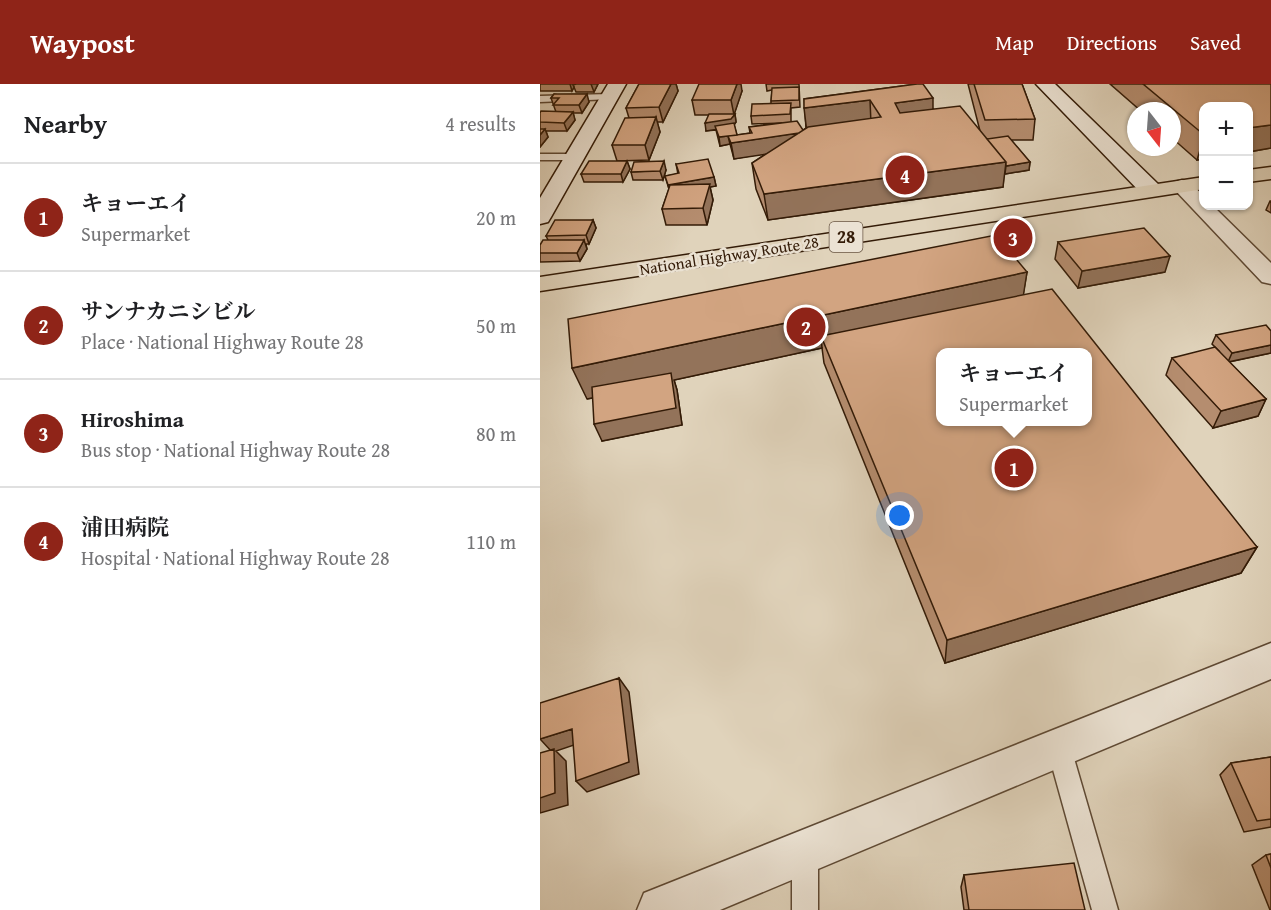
<!DOCTYPE html>
<html lang="en">
<head>
<meta charset="utf-8">
<style>
	:root { --surface:#fff; --page:#f6f6f6; --text:#202124; --muted:#757577; --line:#e0e0e0; --accent:#8f2418 }
	body { margin:0; font-family:"Gentium Book Plus","Noto Serif JP",serif; background:var(--page); color:var(--text) }
	.controls { position:absolute; right:18px; top:18px; display:grid; overflow:hidden; border-radius:12px; box-shadow:0 2px 4px #0004 }
	.controls button { width:54px; height:54px; display:grid; place-items:center; padding:0; border:0; border-bottom:2px solid var(--line); background:var(--surface); color:var(--text); font:30px sans-serif }
	.compass { position:absolute; left:587px; top:18px; width:54px; height:54px; border-radius:50%; background:var(--surface); box-shadow:0 2px 4px #0004; rotate:163deg }
	.you { position:absolute; left:360px; top:432px; width:21px; height:21px; margin:-15px; border:4px solid #fff; border-radius:50%; background:#1a73e8; box-shadow:0 0 0 9px #1a73e833 }
	.badge { display:grid; place-items:center; width:39px; height:39px; border-radius:50%; background:var(--accent); color:#fff; font-size:20px; font-weight:700 }
	.pin { position:absolute; translate:-50% -50%; border:3px solid #fff; box-shadow:0 2px 6px #0006 }
	.popup { position:absolute; left:396px; top:264px; width:156px; height:78px; box-sizing:border-box; display:grid; place-content:center; border-radius:12px; background:var(--surface); filter:drop-shadow(0 2px 4px #0005); font-size:20px; white-space:nowrap; color:var(--muted) }
	.popup b { font-size:22px; color:var(--text) }
	.popup::after { content:''; position:absolute; left:50%; top:100%; margin-left:-12px; border:12px solid transparent; border-top-color:var(--surface) }
	.list { margin:0; padding:0; list-style:none }
	h2 { display:flex; justify-content:space-between; align-items:center; height:78px; margin:0; padding:0 24px; font-size:26px }
	h2 small { font-size:20px; font-weight:400; color:var(--muted) }
	.list li { display:grid; grid-template-columns:39px 1fr auto; gap:18px; align-items:center; box-sizing:border-box; height:108px; padding:0 24px; border-top:2px solid var(--line) }
	.list b { display:block; font-size:22px; white-space:nowrap }
	.list p { margin:0; font-size:20px; white-space:nowrap; color:var(--muted) }
	.list em { font-size:20px; font-style:normal; color:var(--muted) }
	.map { position:relative; flex:none; width:731px; height:826px; overflow:hidden }
	header { display:flex; align-items:center; gap:36px; box-sizing:border-box; height:84px; padding:0 30px; background:var(--accent); color:#fff }
	header strong { font-size:28px }
	nav { display:flex; gap:33px; margin-inline-start:auto; font-size:21px }
	main { display:flex }
	aside { flex:1; background:var(--surface) }
	.map>svg:first-child { display:block }
	.lines { fill:none; stroke-linecap:round; stroke-linejoin:round }
	.service-casing { stroke:#5e4934; stroke-width:3 }
	.minor-casing { stroke:#5e4934; stroke-width:3 }
	.tertiary-casing { stroke:#5e4934; stroke-width:3 }
	.secondary-casing { stroke:#331b07; stroke-width:3 }
	.trunk-casing { stroke:#331b07; stroke-width:3 }
	.service { fill:#ebe2d3; fill-rule:evenodd }
	.minor { fill:#ebe2d3; fill-rule:evenodd }
	.tertiary { fill:#ebe2d3; fill-rule:evenodd }
	.secondary { fill:#ebe2d3; fill-rule:evenodd }
	.trunk { fill:#e0d3bb; fill-rule:evenodd }
	.wall { fill:#b58d6f; stroke:#331b07; stroke-width:1.5 }
	.shaded-wall { fill:#93735a; stroke:#331b07; stroke-width:1.5 }
	.building { fill:#d2a481; stroke:#331b07; stroke-width:1.5; fill-rule:evenodd }
	.labels { text-anchor:middle; stroke-width:5; stroke-linejoin:round; paint-order:stroke }
	.far-street-label { font-size:16px; fill:#331b07; stroke:#ebe2d3 }
	.shield { fill:#ebe2d3; stroke:#6a5744; stroke-width:1.5 }
	.shield-label { font-size:18px; font-weight:bold; fill:#331b07 }
</style>
</head>
<body>
<header>
<strong>Waypost</strong>
<nav><a>Map</a><a>Directions</a><a>Saved</a></nav>
</header>
<main>
<aside>
<h2>Nearby<small>4 results</small></h2>
<ul class="list">
<li><span class="badge">1</span><div><b>キョーエイ</b><p>Supermarket</p></div><em>20 m</em></li>
<li><span class="badge">2</span><div><b>サンナカニシビル</b><p>Place · National Highway Route 28</p></div><em>50 m</em></li>
<li><span class="badge">3</span><div><b>Hiroshima</b><p>Bus stop · National Highway Route 28</p></div><em>80 m</em></li>
<li><span class="badge">4</span><div><b>浦田病院</b><p>Hospital · National Highway Route 28</p></div><em>110 m</em></li>
</ul>
</aside>
<div class="map">
<svg width="731" height="826" viewBox="0 0 731 826">
	<rect width="100%" height="100%" fill="#e0d3bb"/>
	<filter id="stains"><feTurbulence type="fractalNoise" baseFrequency=".00333" numOctaves="4"/><feColorMatrix values="0 0 0 0 .2 0 0 0 0 .09 0 0 0 0 .02 0 0 0 .5 -.17"/></filter>
	<radialGradient id="worn" r=".72"><stop offset=".6" stop-color="#630" stop-opacity="0"/><stop offset="1" stop-color="#630" stop-opacity=".3"/></radialGradient>
	<g class="lines">
		<g class="service-casing">
			<path id="service" d="M69,10l5,3 -2,2 -72,3v-6z
				M0,70h35l5,3 -5,3h-35z
				M519,653l8,3 4,8 47,162h-26l-45,-162 4,-8z
				M265,755l9,4 4,9v58h-26v-58l4,-9z"/>
		</g>
		<g class="minor-casing">
			<path id="minor" d="M642,96l7,2 15,14v10h9l58,57v21l-9,-2 -87,-92 -4,-4 4,-4z"/>
		</g>
		<g class="tertiary-casing">
			<path id="tertiary" d="M731,559v36l-551,231h-83l7,-17z"/>
		</g>
		<g class="secondary-casing">
			<path id="secondary" d="M68,0h18l-75,133 -3,5 -8,2v-26z
				M496,0h19l104,101 3,5 -3,5 -8,1 -8,-1z"/>
		</g>
		<g class="trunk-casing">
			<path id="trunk" d="M731,83v12l-23,3v-12z
				M664,93v12l-664,102v-14z"/>
		</g>
		<use href="#service" class="service"/>
		<use href="#minor" class="minor"/>
		<use href="#tertiary" class="tertiary"/>
		<use href="#secondary" class="secondary"/>
		<use href="#trunk" class="trunk"/>
	</g>
	<path class="wall" d="M0,0h58l-4,8h-18l-2,-5 -2,4h-32z
		M99,0h37l2,7 -15,31h-6l3,10 -11,28 -32,1 -5,-16 17,-27 -3,-10z
		M226,0h33l1,23 -9,1v13l12,9 3,-2 -2,-29 113,-15 16,25 47,22 -12,-47h54l13,35 -2,21h-22l19,22 -1,8 -24,4 -1,-1 -1,14 -235,33 -12,-31 -4,-26 15,-10 -33,6 -4,-15 -10,2 -4,-16 -10,1 3,-16h-14l-3,-15 50,-9 -8,23h1l1,8 -2,3 3,10 13,-2 -1,-6 33,-4 -30,1 -1,-8 20,-13 1,-13 -5,1z
		M570,0h161v64l-23,4v-46h-45v53l-6,1 -25,-22v-27h-31z
		M14,10l35,8 -7,11h-9l2,7 -8,11h-21l2,6 -8,10v-34l16,-1 -5,-14z
		M87,77l3,8 -7,13h-39l-3,-8z
		M136,80l38,13 2,9 -6,1 3,13 -6,25h-41l-4,-16 7,-20 -4,-13 13,-2z
		M126,86l-3,10h-30l-2,-8z
		M730,117h1v12l-5,-3z
		M53,136l3,8 -7,16h-3l1,5 -7,12 -40,1v-17l8,-5 -2,-4z
		M518,158l107,30 -87,16 -23,-29z
		M487,188l-4,23 234,252 -16,26 -296,90 -121,-300 -2,-15 -148,32 3,10 5,35 -80,16 -9,-43 -6,1z
		M731,247v22l-42,9 37,37 -8,17 -45,12 -47,-53 6,-17 47,-7 -7,-7 4,-9z
		M731,673v70l-27,5 -24,-57 11,-12z
		M731,770v56h-1l-18,-45 14,-10z
		M424,791l121,35h-121l-3,-23z"/>
	<path class="shaded-wall" d="M30,0h6l-3,1 1,2 -2,4z
		M51,0h7l-4,8z
		M131,0h5l2,7 -15,31 -4,-15z
		M197,0h4l1,7 -8,24 -3,-15z
		M47,10l2,8 -7,11 -3,-8z
		M393,14v24l-38,5v-24z
		M330,16l1,24 -64,9 -3,-25z
		M33,28l2,8 -8,11 -3,-8z
		M195,30l1,8 -4,5 -26,4 -1,-8z
		M116,33l4,15 -11,28 -4,-15z
		M731,41v23l-23,4v-24z
		M5,45l3,8 -8,10v-12z
		M264,48l2,16 -72,11 -3,-16z
		M188,52l2,8 -10,2 -1,-9z
		M663,56v19l-6,1z
		M87,77l3,8 -7,13 -2,-8z
		M124,77l2,9 -3,10 -3,-9z
		M466,78l-3,25 -235,33 -4,-26z
		M490,78l-1,8 -24,4 1,-8z
		M174,93l2,9 -6,1 3,13 -6,25 -4,-17 -33,-15 -2,-8z
		M53,136l3,8 -7,16 -3,-9z
		M44,156l3,9 -7,12 -3,-8z
		M630,172l-5,16 -87,16 4,-17z
		M487,188l-5,32 -201,32 1,12 -148,32 3,10 5,35 -80,16 -8,-17 78,-43 -85,18 -15,-31z
		M731,261v8l-43,9 4,-9z
		M726,315l-8,17 -45,12 8,-17z
		M717,463l-16,26 -296,90 2,-23z
		M79,594l10,14 10,82 -52,18 -11,-11z
		M32,645l11,13 -27,9 10,10 2,44 -28,8v-15l12,-46 -12,-13z"/>
	<path class="building" d="M99,0h32l-12,23 -33,1z
		M159,0h38l-6,16h-39z
		M377,0h6l10,14 -38,5 5,10 60,-7 46,56 -242,32 -12,-31 56,-36 73,-10 -11,-17 -66,8v-9z
		M434,0h48l13,35 -50,1z
		M603,0h128v41l-23,3v-22h-45v28z
		M259,3v13l-28,1 1,-13z
		M14,10h33l-8,11h-26l6,-7h-8z
		M251,19l-1,11 -39,2 1,-12z
		M1,27l32,1 -9,11 -24,-1v-9z
		M169,30h26l-4,5 -26,4z
		M116,33l-11,28h-33l13,-27z
		M257,37l6,9 -4,3 -68,10 -3,-7 24,-3 -3,-6z
		M194,39l3,12 -18,2 -4,-11z
		M0,45h5l-5,6z
		M468,52l22,26 -24,4v-4l-19,-23z
		M168,75l6,18 -46,8 -3,-9 14,-3 -3,-9z
		M49,77h38l-6,13h-40z
		M124,77l-4,10 -29,1 3,-10z
		M170,100l-7,24 -41,1 8,-24z
		M15,136h38l-7,15 -40,1z
		M604,144l26,28 -88,15 -24,-29z
		M456,151l31,37 -455,96 -4,-49z
		M3,156h41l-7,13h-37v-8z
		M512,205l205,258 -310,93 -126,-304zM400,268h148v70h-148z
		M726,241l5,6v14l-39,8 -16,-18z
		M675,263l51,52 -45,12 -49,-53z
		M131,289l5,35 -82,16 -2,-37z
		M79,594l10,84 -53,19 -4,-52 -32,10v-36z
		M14,665l1,44 -15,5v-45z
		M731,673v62l-14,2 -26,-58z
		M731,770v14l-5,-13z
		M534,779l11,47h-116l-5,-35z"/>
	<g class="labels">
		<g class="far-street-label">
			<text transform="translate(189 171) rotate(-9)" y="6">National Highway Route 28</text>
		</g>
		<rect class="shield" x="289.5" y="138" width="33" height="30" rx="4.5"/>
		<g class="shield-label">
			<text x="306" y="159">28</text>
		</g>
	</g>
	<rect width="100%" height="100%" filter="url(#stains)"/>
	<rect width="100%" height="100%" fill="url(#worn)"/>
</svg>
<div class="controls">
<button>+</button>
<button>−</button>
</div>
<svg class="compass" viewBox="-18 -18 36 36"><path d="M0-13l5 13h-10z" fill="#e53935"/><path d="M0 13l5-13h-10z" fill="#757577"/></svg>
<div class="you"></div>
<div class="pin badge" style="left:474px;top:384px">1</div>
<div class="popup"><b>キョーエイ</b>Supermarket</div>
<div class="pin badge" style="left:266px;top:243px">2</div>
<div class="pin badge" style="left:473px;top:154px">3</div>
<div class="pin badge" style="left:365px;top:91px">4</div>
</div>
</main>
</body>
</html>
